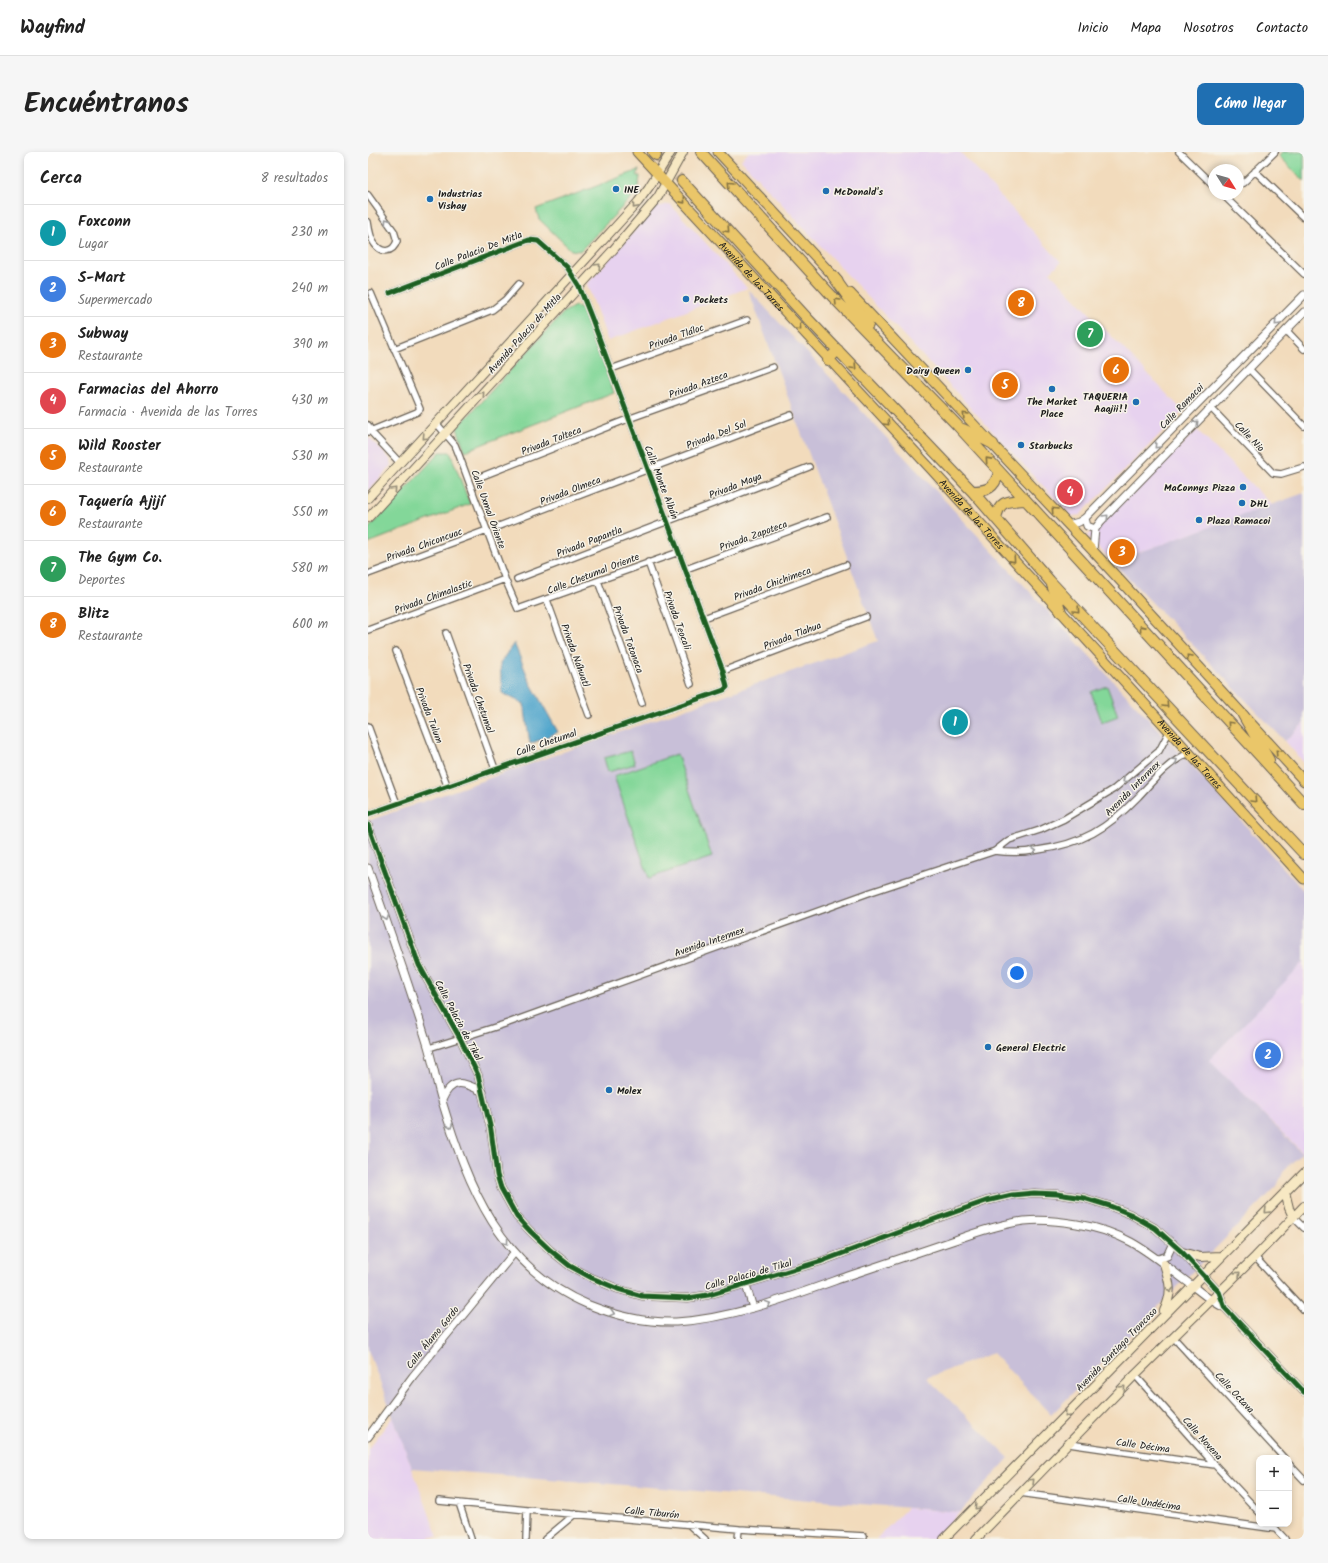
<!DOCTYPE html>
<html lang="es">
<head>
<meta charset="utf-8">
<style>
	:root { --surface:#fff; --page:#f6f6f6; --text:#222; --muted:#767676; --line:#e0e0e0; --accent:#1f6fb2 }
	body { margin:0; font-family:Kalam,sans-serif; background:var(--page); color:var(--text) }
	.controls { position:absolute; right:12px; bottom:12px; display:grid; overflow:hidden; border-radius:8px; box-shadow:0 2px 6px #0003 }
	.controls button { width:36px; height:36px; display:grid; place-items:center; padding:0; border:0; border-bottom:1px solid var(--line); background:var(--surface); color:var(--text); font:20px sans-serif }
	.compass { position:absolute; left:840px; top:12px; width:36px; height:36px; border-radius:50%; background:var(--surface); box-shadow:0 2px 6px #0003; rotate:127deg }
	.you { position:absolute; left:649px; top:821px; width:14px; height:14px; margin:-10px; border:3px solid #fff; border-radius:50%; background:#1a73e8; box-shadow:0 0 0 6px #1a73e833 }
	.badge { display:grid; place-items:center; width:26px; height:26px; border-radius:50%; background:var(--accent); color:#fff; font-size:13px; font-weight:700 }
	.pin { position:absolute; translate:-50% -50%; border:2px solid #fff; box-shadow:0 1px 4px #0006 }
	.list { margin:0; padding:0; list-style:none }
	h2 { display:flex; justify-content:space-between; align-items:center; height:52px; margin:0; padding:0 16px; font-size:17px }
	h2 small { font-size:13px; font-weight:400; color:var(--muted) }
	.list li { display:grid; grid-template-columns:26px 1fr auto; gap:12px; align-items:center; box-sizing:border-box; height:56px; padding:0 16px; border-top:1px solid var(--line) }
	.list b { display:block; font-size:15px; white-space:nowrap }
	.list p { margin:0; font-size:13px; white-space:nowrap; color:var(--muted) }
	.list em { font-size:13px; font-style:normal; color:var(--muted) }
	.map { position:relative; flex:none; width:936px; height:1387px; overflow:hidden; border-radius:8px }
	header { display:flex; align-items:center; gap:24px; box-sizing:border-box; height:56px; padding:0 20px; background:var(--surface); border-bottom:1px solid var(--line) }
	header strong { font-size:19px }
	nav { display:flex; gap:22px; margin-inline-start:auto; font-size:14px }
	.intro { display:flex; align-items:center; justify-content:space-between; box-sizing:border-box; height:96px; padding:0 24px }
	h1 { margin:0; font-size:28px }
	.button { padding:10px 18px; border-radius:8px; background:var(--accent); color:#fff; font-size:14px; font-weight:700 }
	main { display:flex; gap:24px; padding:0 24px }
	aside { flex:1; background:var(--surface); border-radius:8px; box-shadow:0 2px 6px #0003 }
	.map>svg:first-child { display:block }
	.built { fill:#e7d2ef }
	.industrial { fill:#c8bfd8 }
	.green { fill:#83d799; stroke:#507a5a }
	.water { fill:#50a5cc; stroke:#366074 }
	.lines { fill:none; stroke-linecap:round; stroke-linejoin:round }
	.trunk-tunnel { stroke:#c7b59c; stroke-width:10; stroke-dasharray:10 5; stroke-linecap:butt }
	.minor-casing { stroke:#675f54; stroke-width:8 }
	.tertiary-casing { stroke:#675f54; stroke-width:9 }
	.secondary-casing { stroke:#675f54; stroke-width:10 }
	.primary-casing { stroke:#675f54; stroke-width:11 }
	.trunk-casing { stroke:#675f54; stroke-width:12 }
	.minor { stroke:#fff; stroke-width:5.5 }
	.tertiary { stroke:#fff; stroke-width:7 }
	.secondary { stroke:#f7e8c3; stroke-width:8 }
	.primary { stroke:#eac669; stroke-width:9 }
	.trunk { stroke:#eac669; stroke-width:10 }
	.cycleway-casing { stroke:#f7f3e8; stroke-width:8 }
	.cycleway { stroke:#1b5e20; stroke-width:5 }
	.oneway { stroke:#837142 }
	.oneway2 { stroke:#948c78 }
	.oneway3 { stroke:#999 }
	.poi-dot { fill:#1f6fb2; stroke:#f7f3e8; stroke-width:1.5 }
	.labels { text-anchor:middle; stroke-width:3; stroke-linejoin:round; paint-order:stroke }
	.poi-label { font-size:10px; font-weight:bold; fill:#1c1c1c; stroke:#f7f3e8; text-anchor:start }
	.street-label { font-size:10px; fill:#1c1c1c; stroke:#f7f3e8 }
</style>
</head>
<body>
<header>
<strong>Wayfind</strong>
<nav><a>Inicio</a><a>Mapa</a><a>Nosotros</a><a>Contacto</a></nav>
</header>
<div class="intro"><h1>Encuéntranos</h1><a class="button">Cómo llegar</a></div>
<main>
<aside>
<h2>Cerca<small>8 resultados</small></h2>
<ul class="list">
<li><span class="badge" style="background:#0f9aa8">1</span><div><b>Foxconn</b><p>Lugar</p></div><em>230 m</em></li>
<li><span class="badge" style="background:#3f7fe0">2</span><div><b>S-Mart</b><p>Supermercado</p></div><em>240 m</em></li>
<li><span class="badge" style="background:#e8710a">3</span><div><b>Subway</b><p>Restaurante</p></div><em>390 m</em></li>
<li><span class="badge" style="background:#e0444e">4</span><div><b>Farmacias del Ahorro</b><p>Farmacia · Avenida de las Torres</p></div><em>430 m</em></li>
<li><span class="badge" style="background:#e8710a">5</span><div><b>Wild Rooster</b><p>Restaurante</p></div><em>530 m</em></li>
<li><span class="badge" style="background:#e8710a">6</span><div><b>Taquería Ajijí</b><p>Restaurante</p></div><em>550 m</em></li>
<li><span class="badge" style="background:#2e9e5b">7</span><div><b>The Gym Co.</b><p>Deportes</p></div><em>580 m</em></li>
<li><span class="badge" style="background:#e8710a">8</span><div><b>Blitz</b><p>Restaurante</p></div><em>600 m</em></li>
</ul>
</aside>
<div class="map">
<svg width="936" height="1387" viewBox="0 0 936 1387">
	<rect width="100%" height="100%" fill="#f7f3e8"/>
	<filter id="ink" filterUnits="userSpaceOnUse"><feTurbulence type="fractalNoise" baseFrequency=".025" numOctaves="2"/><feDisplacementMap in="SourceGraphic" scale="8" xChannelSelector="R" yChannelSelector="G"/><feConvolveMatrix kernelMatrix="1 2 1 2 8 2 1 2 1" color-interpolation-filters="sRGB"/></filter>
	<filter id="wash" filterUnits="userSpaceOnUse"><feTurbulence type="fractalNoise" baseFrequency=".012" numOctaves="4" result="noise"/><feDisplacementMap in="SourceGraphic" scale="16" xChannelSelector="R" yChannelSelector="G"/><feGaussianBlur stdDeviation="0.9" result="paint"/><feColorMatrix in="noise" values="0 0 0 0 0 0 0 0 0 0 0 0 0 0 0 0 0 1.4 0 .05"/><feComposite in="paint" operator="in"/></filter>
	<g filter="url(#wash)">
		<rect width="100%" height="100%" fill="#f2dbbc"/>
		<path class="built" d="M381,0h211l101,110 -11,10 133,139 -103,104 -9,1 -330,-356z
			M302,52l77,84 -139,53 -21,-57 69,-77z
			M829,278l75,75 -159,57 -26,-26z
			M2,286l20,21 1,7 -23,25v-52z
			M936,571v40l-19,-22z
			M936,808v194l-96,-94z
			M25,1265l19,51 26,69h-7l-3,2h-60v-90z
			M539,1356l53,4 -26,27h-58z"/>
		<path class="industrial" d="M380,137l446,479 110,123v71l-95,98 93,93 -18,17 -7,16 -226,229 -58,-62 -66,25 82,80 -49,54 -548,-44 -44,-118v-529l510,-180z
			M936,341v230l-19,18 -172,-179z"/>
		<path class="green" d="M914,0h22v29l-25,-25z
			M271,18l-2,6h3l-1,8 -5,11 -54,56 -9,-1 -32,-31 -3,-10z
			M207,154l11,4 28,83 -149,58 -8,-23 107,-116z
			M72,300h10l20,52 -102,39v-14z
			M739,534l11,30 -16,6 -11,-30z
			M263,599l4,13 -27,8 -4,-14z
			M309,602l35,103 -63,21 -35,-102z"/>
		<path class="water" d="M146,491l16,39 28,50 -28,12 -6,-40 -22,-11 -2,-30z"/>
	</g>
	<g filter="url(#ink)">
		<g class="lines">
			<path class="trunk-tunnel" d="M288,3l26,26"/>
			<g class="minor-casing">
				<path id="minor" d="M811,0l35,34
					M887,19l49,47
					M875,31l32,-31
					M854,42l82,80
					M0,43l26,36 3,10c-4,12 -16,13 -23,2 -4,-6 -5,-14 -6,-21
					M918,178l18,19
					M26,197l98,-39 13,-10 14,-16
					M243,217l136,-49
					M881,217l55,57
					M843,256l62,65 8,1 23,-7
					M69,272l18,21 4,10 46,124 13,30 161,-57
					M0,273l4,8 28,30
					M0,280l49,-20 3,-3 -49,-116
					M112,325l148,-58 145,-52
					M131,374l292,-111
					M280,410l43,122
					M318,417l141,-52
					M0,422l119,-44
					M149,427l292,-112
					M230,429l44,122
					M179,448l42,115
					M336,466l142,-53
					M0,478l137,-51
					M78,481l49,136
					M28,499l51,134
					M355,519l143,-54
					M0,574l29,78
					M0,662l356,-124 3,-3 -4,-16 -131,-352 -13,-33 -12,-19 -29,-26 -9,-1 -139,53
					M627,699c15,2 28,2 43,-1 44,-6 69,-21 100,-53 16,-17 29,-34 51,-44
					M61,896l79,-25 363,-131 124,-41 14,-11 31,-10 24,-11 50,-30 45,-38 10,-19
					M925,1065l11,11
					M887,1105l49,53
					M805,1185l111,121
					M767,1223l80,90 44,47
					M701,1292l146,21
					M921,1312l15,16
					M652,1341l256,36
					M71,1349l88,9 212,19 125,7
					M91,1351l12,36
					M320,1372l17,15
					M903,1372l14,15
					M158,1387l1,-29
					M177,1387l30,-25
					M370,1387l1,-10"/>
			</g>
			<g class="tertiary-casing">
				<path id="tertiary" d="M717,366l2,8 8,3
					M700,373l11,-3 6,-4 219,-223
					M725,399l2,-22 6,-8 203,-209
					M0,673l51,140 41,73 18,37 13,55 6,45 4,13 16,29 14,15 19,18 20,16 22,12 26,11 24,7 46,2 20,-3 114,-34 113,-42 51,-18 26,-6 22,-2 23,1 27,4 26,8 20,8 25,14 27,24 37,40 6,16 79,84
					M0,716c20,58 41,116 59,175 6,19 9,39 15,58 26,86 58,167 147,204 28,11 57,18 87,17 59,-4 116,-26 172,-46 36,-12 71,-24 107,-36 22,-8 45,-16 69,-19 17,-2 36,0 53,3 49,8 71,28 109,57 15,11 22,19 39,27
					M74,948c10,-23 22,-18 41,-8
					M790,1107l9,-3 6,-13
					M378,1133l7,23
					M0,1285l45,-61 101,-123"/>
			</g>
			<g class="secondary-casing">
				<path id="secondary" d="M0,346l270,-296 11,-15 22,-35
					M0,366l245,-268 45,-53 25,-45
					M917,1040l4,16 4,9
					M814,1100l18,5 21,-1
					M796,1112c6,19 9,28 0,47
					M576,1387l360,-366
					M608,1387l159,-164 120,-118 49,-51"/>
			</g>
			<g class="primary-casing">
				<g id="primary">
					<path id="s1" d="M269,0l294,317 373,410"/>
					<path d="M350,0l120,129"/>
					<path d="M482,141l243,258 211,230"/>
				</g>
			</g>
			<g class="trunk-casing">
				<path id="trunk" d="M285,0l3,3
					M333,0l131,144 125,129 347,379
					M314,29l126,138 164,172 78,90 254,273
					M465,124l35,49
					M460,208l10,-10
					M595,277l30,15
					M604,339c16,0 22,-3 27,-18
					M628,367c3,-19 12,-18 29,-19
					M684,433l9,27
					M875,563l26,45"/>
			</g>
			<use href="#minor" class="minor"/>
			<use href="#tertiary" class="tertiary"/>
			<use href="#secondary" class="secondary"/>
			<use href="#primary" class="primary"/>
			<use href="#trunk" class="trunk"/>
			<g class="cycleway-casing">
				<path id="cycleway" d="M0,662l356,-124 3,-3 -4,-16 -131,-352 -13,-33 -12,-19 -29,-26 -9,-1 -139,53
					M0,673l51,140 41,73 18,37 13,55 6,45 4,13 16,29 14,15 19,18 20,16 22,12 26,11 24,7 46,2 20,-3 114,-34 113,-42 51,-18 26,-6 22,-2 23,1 27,4 26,8 20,8 25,14 27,24 37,40 6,16 79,84"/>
			</g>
			<use href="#cycleway" class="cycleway"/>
		</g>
		<defs><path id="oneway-chevron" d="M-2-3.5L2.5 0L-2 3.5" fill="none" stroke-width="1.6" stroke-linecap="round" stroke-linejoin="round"/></defs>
		<g class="oneway">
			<use href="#oneway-chevron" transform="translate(362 32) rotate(-133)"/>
			<use href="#oneway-chevron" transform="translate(315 49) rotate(48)"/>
			<use href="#oneway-chevron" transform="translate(359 78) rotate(47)"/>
			<use href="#oneway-chevron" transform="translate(469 149) rotate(-135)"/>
			<use href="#oneway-chevron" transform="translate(431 176) rotate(47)"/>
			<use href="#oneway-chevron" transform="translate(486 215) rotate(47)"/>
			<use href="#oneway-chevron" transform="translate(597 263) rotate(-134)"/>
			<use href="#oneway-chevron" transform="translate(519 271) rotate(47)"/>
			<use href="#oneway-chevron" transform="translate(620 308) rotate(-132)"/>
			<use href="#oneway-chevron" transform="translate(686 358) rotate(-133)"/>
			<use href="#oneway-chevron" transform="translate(645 408) rotate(48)"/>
			<use href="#oneway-chevron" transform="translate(709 458) rotate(47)"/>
			<use href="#oneway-chevron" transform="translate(774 476) rotate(-132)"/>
			<use href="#oneway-chevron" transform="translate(821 505) rotate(-133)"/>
			<use href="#oneway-chevron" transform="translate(798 553) rotate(47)"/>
			<use href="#oneway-chevron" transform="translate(862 572) rotate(-133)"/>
			<use href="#oneway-chevron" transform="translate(910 600) rotate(-133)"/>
			<use href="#oneway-chevron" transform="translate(886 648) rotate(47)"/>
		</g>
		<g class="oneway2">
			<use href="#oneway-chevron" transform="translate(267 54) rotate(131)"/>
			<use href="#oneway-chevron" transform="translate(230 114) rotate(-46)"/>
			<use href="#oneway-chevron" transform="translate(114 242) rotate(-48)"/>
			<use href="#oneway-chevron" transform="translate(57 285) rotate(133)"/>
			<use href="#oneway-chevron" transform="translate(26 338) rotate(-47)"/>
			<use href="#oneway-chevron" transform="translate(899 1059) rotate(135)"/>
			<use href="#oneway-chevron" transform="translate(870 1122) rotate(-44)"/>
			<use href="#oneway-chevron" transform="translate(802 1138) rotate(91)"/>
			<use href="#oneway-chevron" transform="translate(755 1236) rotate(-46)"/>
			<use href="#oneway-chevron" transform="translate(699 1262) rotate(134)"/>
			<use href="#oneway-chevron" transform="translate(664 1329) rotate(-45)"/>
			<use href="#oneway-chevron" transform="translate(609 1355) rotate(135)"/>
		</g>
		<g class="oneway3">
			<use href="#oneway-chevron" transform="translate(19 69) rotate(-125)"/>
			<use href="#oneway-chevron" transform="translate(909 171) rotate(134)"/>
			<use href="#oneway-chevron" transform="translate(828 271) rotate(-46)"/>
			<use href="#oneway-chevron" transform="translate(789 294) rotate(134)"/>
			<use href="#oneway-chevron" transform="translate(738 365) rotate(-45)"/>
			<use href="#oneway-chevron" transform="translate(807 609) rotate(-35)"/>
			<use href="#oneway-chevron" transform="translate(757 628) rotate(140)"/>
			<use href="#oneway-chevron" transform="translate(666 699) rotate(-7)"/>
			<use href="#oneway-chevron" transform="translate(18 766) rotate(71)"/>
			<use href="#oneway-chevron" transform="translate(82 974) rotate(71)"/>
			<use href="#oneway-chevron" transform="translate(138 1090) rotate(53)"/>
			<use href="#oneway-chevron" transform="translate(400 1152) rotate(-16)"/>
			<use href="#oneway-chevron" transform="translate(244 1161) rotate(15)"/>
		</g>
	</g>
	<g class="poi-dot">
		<circle cx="248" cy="37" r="4"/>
		<circle cx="458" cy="39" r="4"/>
		<circle cx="62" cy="47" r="4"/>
		<circle cx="318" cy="147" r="4"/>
		<circle cx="600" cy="218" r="4"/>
		<circle cx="684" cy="237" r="4"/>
		<circle cx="768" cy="250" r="4"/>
		<circle cx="653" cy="293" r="4"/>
		<circle cx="875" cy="335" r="4"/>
		<circle cx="874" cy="351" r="4"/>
		<circle cx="831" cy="368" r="4"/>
		<circle cx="620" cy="895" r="4"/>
		<circle cx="241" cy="938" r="4"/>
	</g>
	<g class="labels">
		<g class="poi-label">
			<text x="256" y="41">INE</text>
			<text x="466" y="43">McDonald's</text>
			<text x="70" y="45">Industrias<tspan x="70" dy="12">Vishay</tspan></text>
			<text x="326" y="151">Pockets</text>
			<text x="592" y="222" text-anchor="end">Dairy Queen</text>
			<text x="760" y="248" text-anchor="end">TAQUERIA<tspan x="760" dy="12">Aaajii!!</tspan></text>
			<text x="684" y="253" text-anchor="middle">The Market<tspan x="684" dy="12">Place</tspan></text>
			<text x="661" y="297">Starbucks</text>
			<text x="867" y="339" text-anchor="end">MaConnys Pizza</text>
			<text x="882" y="355">DHL</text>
			<text x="839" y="372">Plaza Ramacoi</text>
			<text x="628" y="899">General Electric</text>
			<text x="249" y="942">Molex</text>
		</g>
		<g class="street-label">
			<text transform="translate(110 98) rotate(-21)" y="4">Calle Palacio De Mitla</text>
			<text dy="4" stroke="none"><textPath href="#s1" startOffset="169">Avenida de las Torres</textPath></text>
			<text transform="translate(156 181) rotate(-48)" y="4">Avenida Palacio de Mitla</text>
			<text transform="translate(308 184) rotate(-20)" y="4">Privada Tláloc</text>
			<text transform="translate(330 232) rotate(-20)" y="4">Privada Azteca</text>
			<text transform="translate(813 254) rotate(-46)" y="4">Calle Ramacoi</text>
			<text transform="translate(348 282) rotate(-21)" y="4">Privada Del Sol</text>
			<text transform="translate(882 284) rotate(46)" y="4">Calle Nio</text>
			<text transform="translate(183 288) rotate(-21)" y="4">Privada Tolteca</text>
			<text transform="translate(294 330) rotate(69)" y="4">Calle Monte Albán</text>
			<text transform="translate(367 333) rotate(-21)" y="4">Privada Maya</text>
			<text transform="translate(202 338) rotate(-21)" y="4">Privada Olmeca</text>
			<text transform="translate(121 357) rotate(70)" y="4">Calle Uxmal Oriente</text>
			<text dy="4" stroke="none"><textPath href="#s1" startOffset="493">Avenida de las Torres</textPath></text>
			<text transform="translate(385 383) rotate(-20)" y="4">Privada Zapoteca</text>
			<text transform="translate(221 389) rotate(-21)" y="4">Privada Papantla</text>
			<text transform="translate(56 392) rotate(-20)" y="4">Privada Chiconcuac</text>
			<text transform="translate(225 421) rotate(-21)" y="4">Calle Chetumal Oriente</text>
			<text transform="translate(404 431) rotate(-20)" y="4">Privada Chichimeca</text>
			<text transform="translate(65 444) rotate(-20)" y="4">Privada Chimalastic</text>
			<text transform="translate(310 468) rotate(70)" y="4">Privada Teocali</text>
			<text transform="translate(424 483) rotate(-21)" y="4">Privada Tlahua</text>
			<text transform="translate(261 487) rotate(70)" y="4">Privada Totonaca</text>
			<text transform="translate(208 503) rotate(70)" y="4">Privada Náhuatl</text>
			<text transform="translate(111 546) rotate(70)" y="4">Privada Chetumal</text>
			<text transform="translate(62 563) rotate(69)" y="4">Privada Tulum</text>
			<text transform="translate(178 590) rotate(-19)" y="4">Calle Chetumal</text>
			<text dy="4" stroke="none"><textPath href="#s1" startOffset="817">Avenida de las Torres</textPath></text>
			<text transform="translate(764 636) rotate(-45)" y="4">Avenida Intermex</text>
			<text transform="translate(341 789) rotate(-19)" y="4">Avenida Intermex</text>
			<text transform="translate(91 868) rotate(62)" y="4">Calle Palacio de Tikal</text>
			<text transform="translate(380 1122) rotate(-16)" y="4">Calle Palacio de Tikal</text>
			<text transform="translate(64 1185) rotate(-51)" y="4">Calle Álamo Gordo</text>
			<text transform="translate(748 1197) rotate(-46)" y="4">Avenida Santiago Troncoso</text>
			<text transform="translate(867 1240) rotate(47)" y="4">Calle Octava</text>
			<text transform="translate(835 1286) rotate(48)" y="4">Calle Novena</text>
			<text transform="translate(775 1293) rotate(8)" y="4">Calle Décima</text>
			<text transform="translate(781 1350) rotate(8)" y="4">Calle Undécima</text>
			<text transform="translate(284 1360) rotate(5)" y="4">Calle Tiburón</text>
		</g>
	</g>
</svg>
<div class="controls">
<button>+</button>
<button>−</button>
</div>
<svg class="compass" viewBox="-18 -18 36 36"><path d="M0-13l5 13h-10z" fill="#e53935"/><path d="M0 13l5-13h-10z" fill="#767676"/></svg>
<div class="you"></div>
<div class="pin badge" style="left:587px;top:570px;background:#0f9aa8">1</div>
<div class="pin badge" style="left:900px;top:903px;background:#3f7fe0">2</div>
<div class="pin badge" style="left:754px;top:400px;background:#e8710a">3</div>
<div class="pin badge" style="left:702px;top:340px;background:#e0444e">4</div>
<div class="pin badge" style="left:637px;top:233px;background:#e8710a">5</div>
<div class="pin badge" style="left:748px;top:218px;background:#e8710a">6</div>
<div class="pin badge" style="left:722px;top:182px;background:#2e9e5b">7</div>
<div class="pin badge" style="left:653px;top:151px;background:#e8710a">8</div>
</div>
</main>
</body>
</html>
